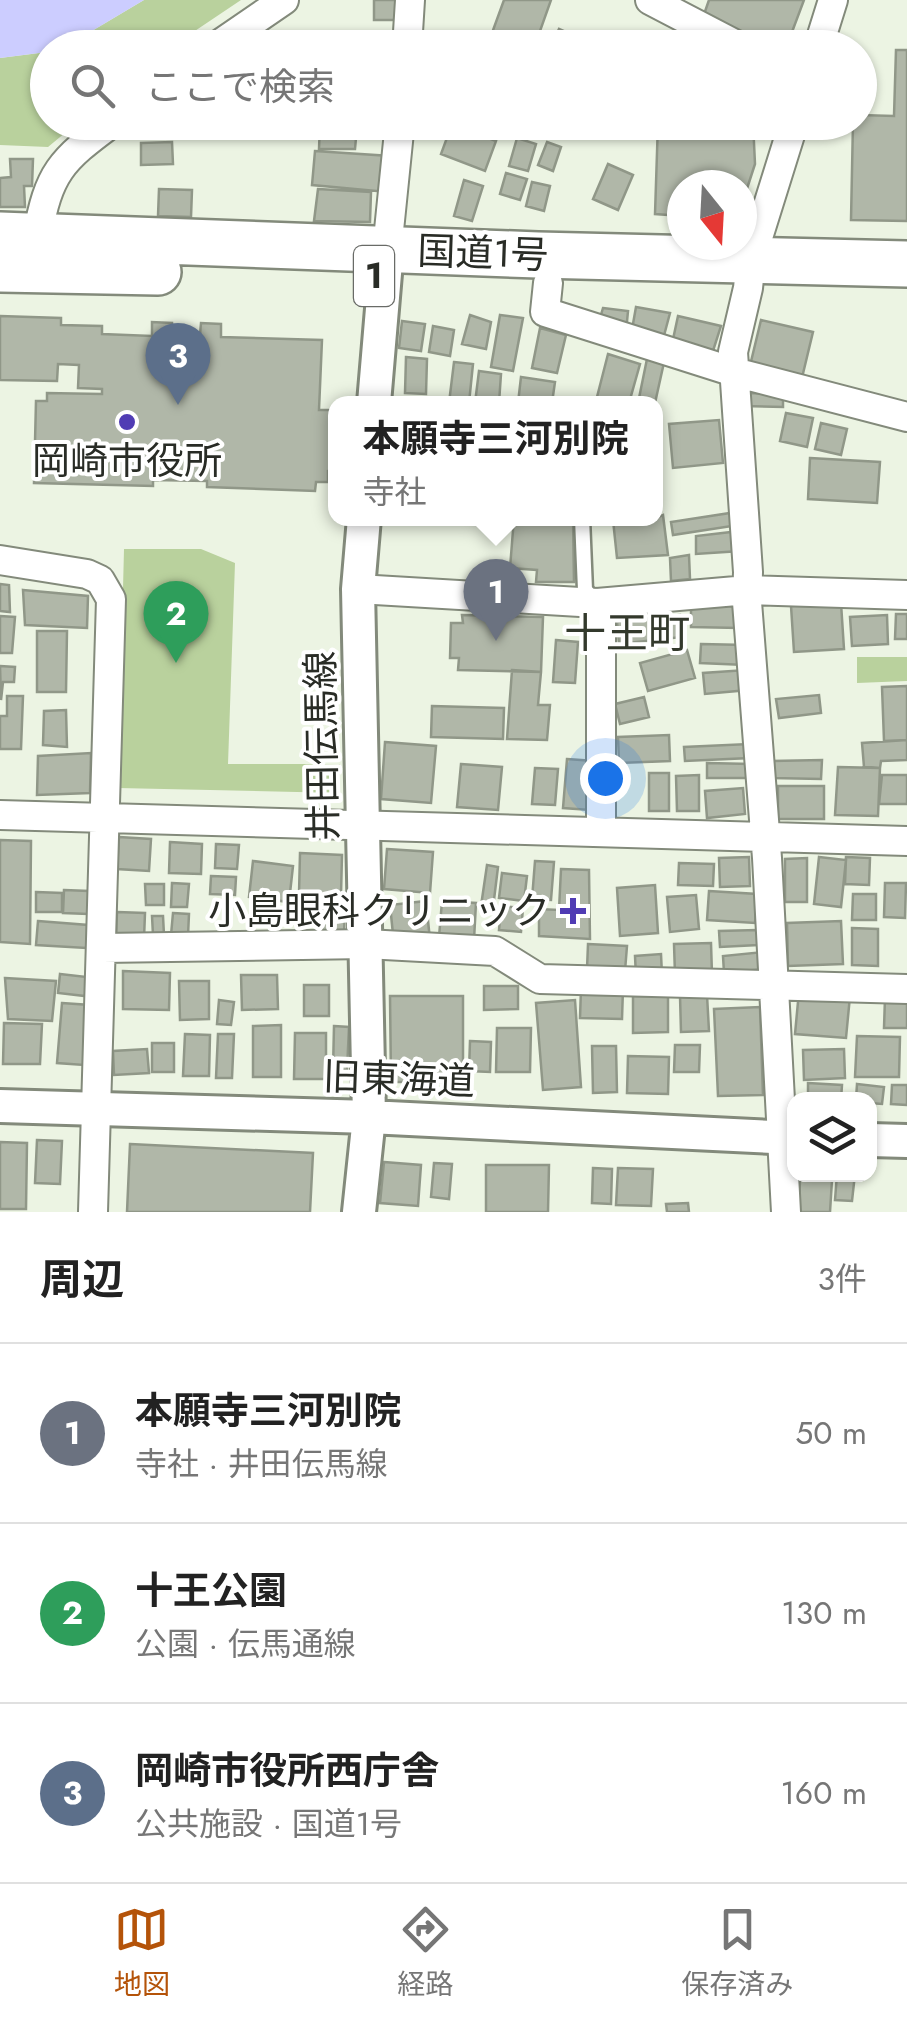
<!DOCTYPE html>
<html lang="ja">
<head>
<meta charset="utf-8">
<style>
	:root { --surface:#fff; --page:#f2f2f2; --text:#222; --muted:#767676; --line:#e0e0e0; --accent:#b45309 }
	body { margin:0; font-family:Jost,"Noto Sans JP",sans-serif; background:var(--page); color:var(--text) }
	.controls { position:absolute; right:30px; bottom:30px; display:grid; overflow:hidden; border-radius:20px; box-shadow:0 2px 8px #0004 }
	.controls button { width:90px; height:90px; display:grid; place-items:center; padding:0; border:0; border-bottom:2px solid var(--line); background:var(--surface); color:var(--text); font:50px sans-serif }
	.compass { position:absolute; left:667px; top:170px; width:90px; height:90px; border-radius:50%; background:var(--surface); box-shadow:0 2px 8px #0004; rotate:162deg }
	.you { position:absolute; left:605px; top:778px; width:35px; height:35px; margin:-25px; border:8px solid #fff; border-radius:50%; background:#1a73e8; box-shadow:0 0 0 15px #1a73e833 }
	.badge { display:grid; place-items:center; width:65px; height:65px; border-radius:50%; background:var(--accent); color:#fff; font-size:32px; font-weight:700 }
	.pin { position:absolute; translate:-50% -82px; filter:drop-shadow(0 2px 5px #0008) }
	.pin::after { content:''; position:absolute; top:52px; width:35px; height:30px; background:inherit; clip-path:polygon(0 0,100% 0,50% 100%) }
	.popup { position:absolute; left:328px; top:396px; width:335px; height:130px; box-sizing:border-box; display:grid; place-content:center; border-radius:20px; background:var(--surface); filter:drop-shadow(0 2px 8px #0005); font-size:32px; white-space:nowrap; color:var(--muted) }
	.popup b { font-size:38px; color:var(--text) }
	.popup::after { content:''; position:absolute; left:50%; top:100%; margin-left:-20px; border:20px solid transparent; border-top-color:var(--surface) }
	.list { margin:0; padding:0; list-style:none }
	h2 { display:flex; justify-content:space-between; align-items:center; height:130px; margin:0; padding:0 40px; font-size:42px }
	h2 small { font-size:32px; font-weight:400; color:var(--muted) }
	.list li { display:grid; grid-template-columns:65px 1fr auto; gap:30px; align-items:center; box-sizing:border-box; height:180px; padding:0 40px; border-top:2px solid var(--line) }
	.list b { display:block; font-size:38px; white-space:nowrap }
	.list p { margin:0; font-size:32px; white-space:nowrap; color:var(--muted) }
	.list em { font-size:32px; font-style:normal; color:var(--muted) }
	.icon { flex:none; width:55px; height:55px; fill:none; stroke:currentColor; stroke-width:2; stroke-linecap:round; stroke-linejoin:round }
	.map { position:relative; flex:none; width:907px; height:1212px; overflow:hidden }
	.search { position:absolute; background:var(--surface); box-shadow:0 2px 8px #0004; left:30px; right:30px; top:30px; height:110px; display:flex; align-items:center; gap:25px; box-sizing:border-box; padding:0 35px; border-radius:55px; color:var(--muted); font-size:38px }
	.sheet { height:670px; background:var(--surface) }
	nav { display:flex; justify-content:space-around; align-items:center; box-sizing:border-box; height:140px; border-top:2px solid var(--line); background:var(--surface); font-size:28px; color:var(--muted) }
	nav a { display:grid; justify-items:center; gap:5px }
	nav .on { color:var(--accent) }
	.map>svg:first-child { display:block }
	.green { fill:#b9d19d }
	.water { fill:#cccdff }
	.building { fill:#b0b7a8; stroke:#909788; stroke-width:2.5 }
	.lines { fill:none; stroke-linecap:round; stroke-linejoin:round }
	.service-casing { stroke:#838a7b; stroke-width:19 }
	.minor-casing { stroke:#838a7b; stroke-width:32 }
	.tertiary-casing { stroke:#838a7b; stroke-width:38 }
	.trunk-casing { stroke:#838a7b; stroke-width:50 }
	.service { stroke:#fff; stroke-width:14 }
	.minor { stroke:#fff; stroke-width:28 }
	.tertiary { stroke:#fff; stroke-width:32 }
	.trunk { stroke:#fff; stroke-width:45 }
	.poi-dot { fill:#503cb4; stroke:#fff; stroke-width:4 }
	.labels { text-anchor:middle; stroke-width:8; stroke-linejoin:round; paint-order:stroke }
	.shield { fill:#fff; stroke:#696b67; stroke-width:2.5 }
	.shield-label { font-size:35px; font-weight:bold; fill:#292c26 }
	.street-label { font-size:38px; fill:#292c26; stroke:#fff }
	.poi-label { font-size:38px; fill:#292c26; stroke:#fff }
	.quarter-label { font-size:42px; fill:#33392c; stroke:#fff }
</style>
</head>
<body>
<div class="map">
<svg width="907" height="1212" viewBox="0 0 907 1212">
	<rect width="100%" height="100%" fill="#ecf4e3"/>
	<path class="green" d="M144,0h97l-70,47h-106z
		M47,52l1,70 29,1 -29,24 -48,-2v-87z
		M124,549h77l34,14 -7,201h112v29l-222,-5z
		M857,657h50v24l-50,2z"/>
	<path class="water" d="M0,0h144l-79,47 -17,1 -1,4 -47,6z"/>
	<path class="building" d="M374,0h28v20h-28z
		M504,0h47l-17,48 -42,-15z
		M709,0h95l-18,48h-13l-72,-25z
		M559,29l36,16 -1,3h-44z
		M616,37l27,11h-31z
		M470,39l33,8v1h-35z
		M896,50h11v171l-56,-1 2,-98h7v-7l34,1z
		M658,122h95l2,42 -13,40v-19h-60v31l-27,-2z
		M320,124l37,3 -2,22h-36z
		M452,124l44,17 -11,30 -44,-17z
		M517,138l19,6 -8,27 -19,-5z
		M172,142l1,22 -32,1v-22z
		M547,142l14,5 -8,24 -15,-6z
		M315,151l75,5 -3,36 -75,-7z
		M10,159h23l-1,27h-8l1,21h-25v-29l11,-1z
		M608,164l25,11 -15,35 -25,-11z
		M506,173l21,6 -7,21 -20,-6z
		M464,180l19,6 -11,35 -18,-5z
		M532,182l18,4 -6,25 -18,-5z
		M159,189l33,1 -1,27 -33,-1z
		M318,189l53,3 -1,30 -56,-1z
		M636,307l34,6 -8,30 -31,-8z
		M603,308l25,3 -2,21 -28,-7z
		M470,315l21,7 -5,27 -24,-5z
		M500,315l23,3 -10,53 -22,-4z
		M0,316l61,2v7l41,1v8l50,2v-14l20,1v11l28,1 1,-12 20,1v13l101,3 -3,70h11v13h6v46l-8,2v11h-12l-1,9 -108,-4v-6l-54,-1v6l-119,-3 2,-82h11v-8l55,1v-5l-24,-1 1,-23 -21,-1 -1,17 -57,-1z
		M678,316l43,10 -9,28 -40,-10z
		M761,320l52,12 -13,54 -52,-12z
		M402,321l23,3 -4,27 -22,-3z
		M433,326l21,4 -4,26 -21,-4z
		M540,328l26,7 -9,38 -25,-5z
		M608,354l32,10 -11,39 -32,-6z
		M648,354l17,4 -10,45h-17z
		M406,357l21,2 -1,35 -21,-1z
		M454,362l19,2 -4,39h-20z
		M479,371l22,3 -2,29h-24z
		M521,377l34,5 -3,21h-34z
		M743,393l40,1v13l-40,-1z
		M786,413l27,5 -6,29 -27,-6z
		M719,420l4,43 -50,5 -4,-44z
		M821,423l26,6 -6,26 -26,-6z
		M810,458l70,4 -3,41 -69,-4z
		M730,513l2,13 -59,9 -2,-13z
		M663,515l5,40 -51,3 -4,-38 43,-2z
		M514,518h59l1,64h-38l1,-12 -27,-2z
		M740,531v20l-44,3v-18z
		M689,555l1,24 -19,2 -1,-23z
		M0,584l9,1 1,27 -10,-1z
		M23,590l65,6 -1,32 -62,-3z
		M691,598l48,1v29l-48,-1z
		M841,603l3,46 -50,3 -3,-46z
		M896,614h11v25h-12z
		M462,615l81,2 -2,55 -83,-2 1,-12h-9l1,-35h12z
		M680,615l2,22 -63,7 -2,-22z
		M887,615l1,29 -36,2 -2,-29z
		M0,616l15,1 -3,36h-12z
		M37,631h30l-1,61h-29z
		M556,640l22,2 -3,41 -22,-1z
		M701,644l45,1 -1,20 -45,-2z
		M687,650l8,28 -47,13 -8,-28z
		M0,666l15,1 -1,15h-11l-2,18z
		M512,670l29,2 -3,33h12l-3,35 -40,-1z
		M746,670l2,20 -43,4 -2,-21z
		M907,686v54l-23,1 -2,-54z
		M819,695l2,18 -42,5 -3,-19z
		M7,696h16l-2,53h-21v-33h7z
		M644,697l5,20 -29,7 -5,-20z
		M432,706l72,2 -1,31 -72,-2z
		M66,710l1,37 -24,-2 1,-34z
		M669,735l1,26 -51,2 -1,-26z
		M907,740v20l-26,1 -1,7 -16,-1 -2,-24z
		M385,742l51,4 -5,57 -50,-4z
		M749,744l1,14 -65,3 -1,-14z
		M91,753l-1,40 -53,2 1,-39z
		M567,759l27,2 -4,49 -27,-2z
		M822,760l-1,19 -49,-1v-17z
		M707,763l44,1v14h-44z
		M461,764l41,3 -4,43 -41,-3z
		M838,767l42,1 -2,48 -43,-1z
		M535,768l23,1 -3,36 -23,-1z
		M649,773h20v38h-20z
		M699,775v36h-22l-1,-35z
		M882,775h25v29h-28z
		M778,786h46v33h-46z
		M743,788l2,26 -38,4 -2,-27z
		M119,837l32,2 -2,32 -32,-2z
		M0,840l31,1 -1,103 -30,-2z
		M170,842l32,2 -1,30 -32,-1z
		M216,844l23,1 -2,24 -22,-1z
		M387,849l46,3 -3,41 -46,-4z
		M300,853l42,2 -1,40 -42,-1z
		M749,857l1,29 -30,1 -1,-29z
		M819,857l27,3 -5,47 -27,-3z
		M846,857l24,1 -1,27 -24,-1z
		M807,858v44h-22v-43z
		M253,861l40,5 -4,36 -40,-5z
		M535,861l19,1 -3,38 -19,-1z
		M679,863l35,1 -1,22 -35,-1z
		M487,865l11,2 -5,41 -12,-2z
		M561,869l28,1 1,69 -51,-3v-27l20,1z
		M502,873l25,3 -3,25 -25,-3z
		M211,876l25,1 -1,18 -25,-1z
		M172,883l17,1 -2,23h-16z
		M885,883h21l-1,35 -21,-1z
		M145,884h19v21h-18z
		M655,885l3,48 -38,3 -3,-48z
		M64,890l25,1 -1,23 -25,-1z
		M709,891l48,3 -2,29 -48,-3z
		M36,892l26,1v19h-26z
		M853,894h23v26h-24z
		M696,895l3,34 -29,3 -3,-35z
		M426,901l4,39 -36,4 -4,-39z
		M442,901l34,2 -2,37 -35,-3z
		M318,903h27l-1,34 -27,-1z
		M501,906l22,2 -2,24 -22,-2z
		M117,912l28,1 -1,26 -28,-1z
		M173,913l16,1 -1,22 -17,-1z
		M152,916h11l1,19h-11z
		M38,921l50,4 -2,23 -50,-3z
		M841,921l2,43 -55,2 -1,-43z
		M852,928l26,1v37l-26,-1z
		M757,930l1,15 -38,2 -1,-16z
		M711,943l1,31 -37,1 -1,-31z
		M588,944l39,2 -2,25 -38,-2z
		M763,952l1,17 -40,4 -1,-17z
		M661,954l1,21 -26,2 -1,-21z
		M123,971l47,2 -1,37 -46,-1z
		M60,974l27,3 -2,19 -27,-3z
		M241,975h36l1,34 -36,1z
		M5,978l51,3 -4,40 -44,-2z
		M179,981h30v38l-29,1z
		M304,985h25v31h-25z
		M484,986h34v23l-34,1z
		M581,988l42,1 -1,30 -42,-1z
		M799,991l51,5 -4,42 -51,-4z
		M707,995l2,36 -28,1 -1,-36z
		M390,996h73v86h-72z
		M633,996h35v36l-35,1z
		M885,998h22v30h-23z
		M219,1000l15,2 -3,23 -14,-1z
		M575,1000l6,87 -38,3 -7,-87z
		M62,1003l28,2 -6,60 -27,-2z
		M760,1007l3,88 -45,1 -4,-87z
		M4,1023l38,1 -2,40h-37z
		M281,1025v52h-28v-51z
		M334,1026l15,1 -2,43h-14z
		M497,1028h34l-1,44h-34z
		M295,1033h31v46h-32z
		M185,1034l25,1 -1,41h-26z
		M218,1034h16l-2,44h-16z
		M857,1036l43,1 -1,40h-44z
		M470,1041l21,1 -1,30 -21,-1z
		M152,1043h22v29h-22z
		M675,1045h25l-1,27h-25z
		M592,1046h24l1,46 -24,1z
		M147,1049l2,24 -35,2 -1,-24z
		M844,1049l1,29 -41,2 -1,-30z
		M628,1056l41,1 -1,37 -41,-1z
		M808,1083l34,2 -1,15h-33z
		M857,1084l27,3 -2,17 -12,-1v-3h-14z
		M892,1085h15v20l-16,-1z
		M37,1140l25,1 -2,43 -25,-1z
		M0,1142l27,1 -1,66h-26z
		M130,1144l183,9 -3,59h-183z
		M384,1162l37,3 -3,41 -38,-3z
		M434,1163l18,1 -3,35 -18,-2z
		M486,1165h63l-1,47h-62z
		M593,1168l19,1 -1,35 -19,-1z
		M618,1168l35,1 -2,37 -35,-1z
		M837,1174h18l-3,27 -17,-1z
		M800,1178l32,2 -2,32h-31z
		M688,1203l1,9h-22l-1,-8z"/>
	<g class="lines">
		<g class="service-casing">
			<path id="service" d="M582,518l3,72 11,12"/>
		</g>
		<g class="minor-casing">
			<path id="minor" d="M650,0l92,48
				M214,48l70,-48
				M407,48l3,-48
				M818,48l15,-48
				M37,237c12,-65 23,-76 76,-115
				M387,250l13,-128
				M548,283l-3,29 189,60 173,45
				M0,560l87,14 13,6 11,19 -18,613
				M358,589l239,14 151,-13 159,5
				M597,603l4,16v213
				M0,815l907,26
				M103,948l263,-4 129,7 45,28 367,10
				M786,1212l-19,-354 -20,-256 1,-30 -15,-220 15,-64 3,-28 43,-138"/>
		</g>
		<g class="tertiary-casing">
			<path id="tertiary" d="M374,403l13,-153
				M0,1106l369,11 425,21
				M870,1140l37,1
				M359,1212l10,-95 -11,-528 6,-71"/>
		</g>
		<g class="trunk-casing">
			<path id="trunk" d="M0,235l538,20 369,9
				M0,269l158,3"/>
		</g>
		<use href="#service" class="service"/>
		<use href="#minor" class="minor"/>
		<use href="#tertiary" class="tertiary"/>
		<use href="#trunk" class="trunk"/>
	</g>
	<g class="poi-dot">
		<circle cx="127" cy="422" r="10"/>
		<path d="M568 896h10v10h10v10h-10v10h-10v-10h-10v-10h10z"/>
	</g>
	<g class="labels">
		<rect class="shield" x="354" y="246" width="40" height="60" rx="8"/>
		<g class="shield-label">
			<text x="374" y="288">1</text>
		</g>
		<g class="street-label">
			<text transform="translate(483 253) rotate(2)" y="13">国道1号</text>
			<text transform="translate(322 746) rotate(-91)" y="13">井田伝馬線</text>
			<text transform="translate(399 1079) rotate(2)" y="13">旧東海道</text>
		</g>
		<g class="poi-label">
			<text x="127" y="474">岡崎市役所</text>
			<text x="550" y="924" text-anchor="end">小島眼科クリニック</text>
		</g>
		<g class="quarter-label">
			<text x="627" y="648">十王町</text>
		</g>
	</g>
</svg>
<div class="controls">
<button><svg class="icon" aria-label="layers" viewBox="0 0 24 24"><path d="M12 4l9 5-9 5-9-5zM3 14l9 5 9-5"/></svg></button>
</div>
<svg class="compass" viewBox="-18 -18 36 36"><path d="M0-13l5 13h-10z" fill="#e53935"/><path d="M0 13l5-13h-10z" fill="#767676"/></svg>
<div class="you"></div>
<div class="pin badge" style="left:496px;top:641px;background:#6b7280">1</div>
<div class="popup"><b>本願寺三河別院</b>寺社</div>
<div class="pin badge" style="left:176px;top:663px;background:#2e9e5b">2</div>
<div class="pin badge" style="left:178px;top:405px;background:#5c6f8a">3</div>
<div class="search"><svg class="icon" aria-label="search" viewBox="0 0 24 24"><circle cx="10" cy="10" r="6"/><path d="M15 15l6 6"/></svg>ここで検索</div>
</div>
<section class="sheet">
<h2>周辺<small>3件</small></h2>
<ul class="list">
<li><span class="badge" style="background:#6b7280">1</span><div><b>本願寺三河別院</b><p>寺社 · 井田伝馬線</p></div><em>50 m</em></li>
<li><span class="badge" style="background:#2e9e5b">2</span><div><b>十王公園</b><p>公園 · 伝馬通線</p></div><em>130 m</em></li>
<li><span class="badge" style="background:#5c6f8a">3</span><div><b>岡崎市役所西庁舎</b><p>公共施設 · 国道1号</p></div><em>160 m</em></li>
</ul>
</section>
<nav>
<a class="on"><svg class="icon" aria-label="map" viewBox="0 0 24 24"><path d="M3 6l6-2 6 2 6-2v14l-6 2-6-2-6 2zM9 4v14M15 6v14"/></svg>地図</a>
<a><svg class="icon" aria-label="directions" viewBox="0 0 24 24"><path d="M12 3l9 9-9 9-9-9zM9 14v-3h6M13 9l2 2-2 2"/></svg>経路</a>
<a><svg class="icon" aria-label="saved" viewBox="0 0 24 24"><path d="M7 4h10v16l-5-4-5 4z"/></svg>保存済み</a>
</nav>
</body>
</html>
